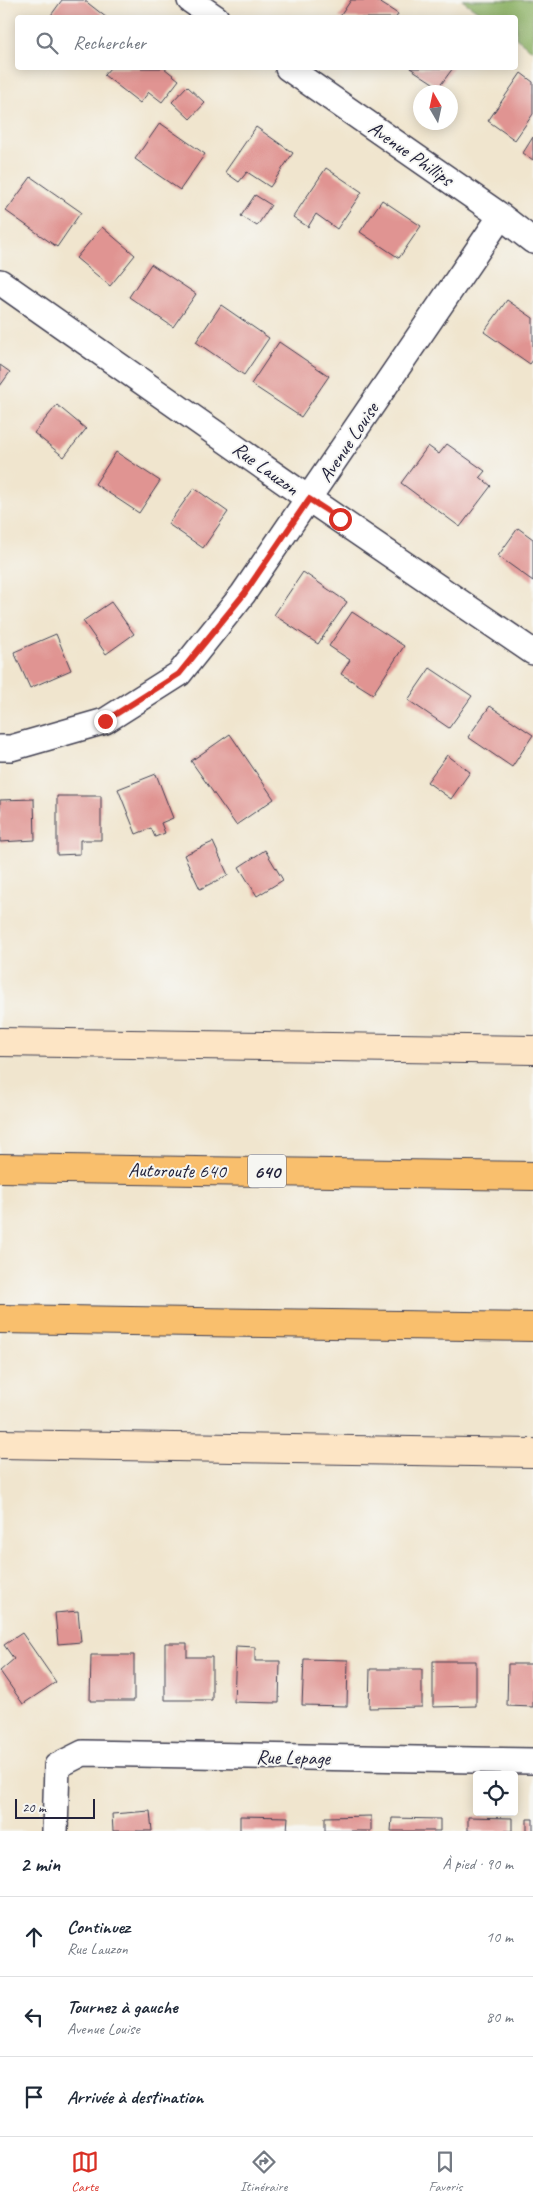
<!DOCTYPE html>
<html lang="fr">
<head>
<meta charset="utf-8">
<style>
	:root { --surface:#fff; --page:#f2f2f3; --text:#1f2937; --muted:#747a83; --line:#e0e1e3; --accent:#d93025 }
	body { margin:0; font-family:Caveat,sans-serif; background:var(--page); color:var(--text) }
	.controls { position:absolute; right:15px; bottom:15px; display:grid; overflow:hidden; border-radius:5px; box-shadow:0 2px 12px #0003 }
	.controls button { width:45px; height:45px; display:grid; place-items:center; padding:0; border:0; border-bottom:1px solid var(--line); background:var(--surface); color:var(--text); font:25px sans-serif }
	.compass { position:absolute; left:413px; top:85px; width:45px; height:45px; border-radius:50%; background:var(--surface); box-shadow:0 2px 12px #0003; rotate:351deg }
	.scale { position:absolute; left:15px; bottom:12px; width:80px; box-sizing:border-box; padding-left:5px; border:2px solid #22223b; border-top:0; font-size:14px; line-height:18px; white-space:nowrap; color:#22223b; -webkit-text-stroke:4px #f6f6f2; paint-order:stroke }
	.stop { position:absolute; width:15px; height:15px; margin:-11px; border:4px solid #d93025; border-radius:50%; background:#fff }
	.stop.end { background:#d93025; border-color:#fff; box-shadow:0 1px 5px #0008 }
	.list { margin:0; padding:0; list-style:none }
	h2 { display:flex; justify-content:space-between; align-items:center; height:65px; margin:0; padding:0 20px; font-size:21px }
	h2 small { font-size:16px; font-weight:400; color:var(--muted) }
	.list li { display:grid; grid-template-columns:32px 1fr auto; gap:15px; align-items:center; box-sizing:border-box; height:80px; padding:0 20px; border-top:1px solid var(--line) }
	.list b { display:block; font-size:19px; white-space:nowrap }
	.list p { margin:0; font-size:16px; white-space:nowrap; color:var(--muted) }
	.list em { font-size:16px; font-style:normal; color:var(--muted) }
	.icon { flex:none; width:28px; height:28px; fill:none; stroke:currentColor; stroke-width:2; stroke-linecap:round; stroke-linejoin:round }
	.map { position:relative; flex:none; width:533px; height:1831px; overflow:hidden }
	.search { position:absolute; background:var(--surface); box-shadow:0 2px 12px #0003; left:15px; right:15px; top:15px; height:55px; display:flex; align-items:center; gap:12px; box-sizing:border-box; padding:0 18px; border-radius:5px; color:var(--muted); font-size:19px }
	.sheet { height:305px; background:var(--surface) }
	nav { display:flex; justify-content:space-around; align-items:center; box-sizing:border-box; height:70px; border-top:1px solid var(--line); background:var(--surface); font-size:14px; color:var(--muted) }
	nav a { display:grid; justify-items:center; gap:2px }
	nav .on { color:var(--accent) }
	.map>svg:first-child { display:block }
	.forest { fill:#8eb268; stroke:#586a52 }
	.building { fill:#e09492 }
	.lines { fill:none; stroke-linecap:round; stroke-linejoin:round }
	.street-casing { stroke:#413f51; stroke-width:28 }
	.secondary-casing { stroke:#413f51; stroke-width:30 }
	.highway-casing { stroke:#413f51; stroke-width:30 }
	.street { stroke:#fff; stroke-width:25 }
	.secondary { stroke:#fde5c5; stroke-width:28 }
	.highway { stroke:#f9bf6d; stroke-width:28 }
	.route { stroke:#d93025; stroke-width:6 }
	.labels { text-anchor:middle; stroke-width:4; stroke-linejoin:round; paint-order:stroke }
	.shield { fill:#f6f6f2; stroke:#626272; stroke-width:1 }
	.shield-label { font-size:19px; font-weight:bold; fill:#22223b }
	.street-label { font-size:20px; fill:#22223b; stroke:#f6f6f2 }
</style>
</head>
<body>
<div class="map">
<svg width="533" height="1831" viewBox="0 0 533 1831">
	<rect width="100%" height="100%" fill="#f6f6f2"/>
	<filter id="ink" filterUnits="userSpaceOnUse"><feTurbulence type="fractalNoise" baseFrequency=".02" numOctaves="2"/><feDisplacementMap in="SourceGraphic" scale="10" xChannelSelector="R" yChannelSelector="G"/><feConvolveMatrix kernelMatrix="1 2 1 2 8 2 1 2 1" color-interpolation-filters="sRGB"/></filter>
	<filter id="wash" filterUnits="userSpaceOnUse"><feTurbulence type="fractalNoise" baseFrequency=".0096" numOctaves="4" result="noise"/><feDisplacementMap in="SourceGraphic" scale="20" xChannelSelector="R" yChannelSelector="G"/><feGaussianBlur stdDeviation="1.12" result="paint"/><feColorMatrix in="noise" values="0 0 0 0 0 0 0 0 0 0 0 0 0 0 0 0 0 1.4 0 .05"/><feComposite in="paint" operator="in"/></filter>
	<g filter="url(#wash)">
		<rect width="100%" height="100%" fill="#f0e5ce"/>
		<path class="forest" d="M462,0h71v51l-17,-13v-20l-30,-1z"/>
		<g id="blocks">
			<path class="building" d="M62,0h22l23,18h-58z
				M351,0h25l22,14 -2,4h-57z
				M110,68h54l15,12 -17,22 -13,-10 -9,11 -36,-28z
				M410,68h43l-14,19z
				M521,73l12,9v32l-18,26 -27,-19z
				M187,86l18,17 -15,16 -18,-17z
				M160,123l45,31 -25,36 -45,-31z
				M256,127l37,26 -23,34 -23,-15 -8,10 -14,-10z
				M533,137v23l-10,-7z
				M326,168l36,24 -25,37 -21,-15 -8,13 -15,-10z
				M31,177l50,35 -24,35 -51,-36z
				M255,195l16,10 -14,21 -16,-10z
				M382,200l39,26 -22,32 -39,-26z
				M102,227l33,28 -25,31 -34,-28z
				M151,264l45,30 -23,33 -44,-30z
				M507,300l26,18v42l-3,4 -46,-32z
				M221,305l48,33 -25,37 -48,-33z
				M279,342l50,34 -28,41 -50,-33z
				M0,365l10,7 -10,14z
				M57,405l29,24 -22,28 -30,-24z
				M447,444l38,27 -5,6 11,9 -31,41 -59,-44 27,-37 11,8z
				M116,452l44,29 -21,32 -44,-29z
				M194,488l34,24 -25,36 -35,-24z
				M518,528l15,11v42l-35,-25z
				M303,572l44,30 -29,42 -44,-29z
				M111,602l23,32 -28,20 -23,-33z
				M352,612l52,34 -31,48 -32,-20 9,-14 -21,-14z
				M56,634l15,36 -41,18 -16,-36z
				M430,668l42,28 -23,32 -41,-28z
				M490,706l43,29 -21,32 -44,-30z
				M230,734l44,65 -38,26 -45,-64z
				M447,755l23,17 -19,27 -24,-17z
				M156,774l17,44 -12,5 4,10 -10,4 -4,-9 -15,6 -18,-45z
				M57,796h44v44h-21v14l-23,1z
				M34,799l1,41 -35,2v-42z
				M213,842l15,33 -28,14 -16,-34z
				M265,850l18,30 -26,16 -18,-29z
				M78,1611l3,31 -23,2 -3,-31z
				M22,1633l34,49 -33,22 -23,-33 14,-12 -10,-14z
				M165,1643h22v14h25v43h-47z
				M236,1646l19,1v14h25l-1,42 -45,-1z
				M91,1655h43v46h-44z
				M304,1659l44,1 -1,46 -45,-1z
				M433,1661h43v45l-43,1z
				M508,1664h25v43l-26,-1z
				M370,1669h52v38l-53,1z
				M150,1811l2,20h-39l-1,-17z
				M240,1816l48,1 -1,14h-47z
				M371,1816v15h-46v-14z
				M468,1817l44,1v13h-44z
				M392,1818l48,1v12h-49z
				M527,1819h6v12h-6z"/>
		</g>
	</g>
	<g filter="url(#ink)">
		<use href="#blocks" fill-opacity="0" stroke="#413f51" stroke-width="1"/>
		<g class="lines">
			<g class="street-casing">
				<path id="street" d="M190,0l26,18
					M288,68l213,148 32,25
					M0,282l309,217 224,153
					M0,748h11l94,-27 74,-47 64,-80 258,-378
					M55,1831l2,-65 26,-13 450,8"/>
			</g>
			<g class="secondary-casing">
				<path id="secondary" d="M0,1042l533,8
					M0,1444l533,9"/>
			</g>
			<g class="highway-casing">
				<path id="highway" d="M0,1168l533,8
					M0,1319l533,8"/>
			</g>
			<use href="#street" class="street"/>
			<use href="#secondary" class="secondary"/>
			<use href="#highway" class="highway"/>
		</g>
	</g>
	<g class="lines" filter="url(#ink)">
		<path class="route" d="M105,721l74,-47 65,-80 65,-95 31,20"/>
	</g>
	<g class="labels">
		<rect class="shield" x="248" y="1154.5" width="38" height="33" rx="4"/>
		<g class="shield-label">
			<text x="267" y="1178">640</text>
		</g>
		<g class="street-label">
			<text transform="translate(411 153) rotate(35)" y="7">Avenue Phillips</text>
			<text transform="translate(348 442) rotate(-56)" y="7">Avenue Louise</text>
			<text transform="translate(266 468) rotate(36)" y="7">Rue Lauzon</text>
			<text transform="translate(177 1170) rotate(1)" y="7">Autoroute 640</text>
			<text transform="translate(293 1757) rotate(1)" y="7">Rue Lepage</text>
		</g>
	</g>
</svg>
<div class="controls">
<button><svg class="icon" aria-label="locate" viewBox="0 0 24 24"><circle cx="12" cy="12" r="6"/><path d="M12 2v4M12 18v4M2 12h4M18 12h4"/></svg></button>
</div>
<svg class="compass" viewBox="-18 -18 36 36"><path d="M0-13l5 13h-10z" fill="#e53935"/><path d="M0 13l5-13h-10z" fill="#747a83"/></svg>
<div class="scale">20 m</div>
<div class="stop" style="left:340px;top:519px"></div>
<div class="stop end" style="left:105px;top:721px"></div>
<div class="search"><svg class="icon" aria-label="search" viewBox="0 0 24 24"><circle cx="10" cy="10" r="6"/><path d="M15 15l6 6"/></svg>Rechercher</div>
</div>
<section class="sheet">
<h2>2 min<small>À pied · 90 m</small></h2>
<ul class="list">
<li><svg class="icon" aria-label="ahead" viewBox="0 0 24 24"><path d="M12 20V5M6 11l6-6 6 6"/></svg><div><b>Continuez</b><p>Rue Lauzon</p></div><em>10 m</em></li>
<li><svg class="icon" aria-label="left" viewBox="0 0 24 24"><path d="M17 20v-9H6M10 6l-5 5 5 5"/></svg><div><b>Tournez à gauche</b><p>Avenue Louise</p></div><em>80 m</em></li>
<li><svg class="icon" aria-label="arrive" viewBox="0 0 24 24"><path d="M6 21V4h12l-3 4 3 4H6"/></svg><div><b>Arrivée à destination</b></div></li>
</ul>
</section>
<nav>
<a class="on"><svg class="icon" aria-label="map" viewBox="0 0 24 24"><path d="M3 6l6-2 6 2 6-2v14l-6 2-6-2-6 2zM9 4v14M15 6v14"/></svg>Carte</a>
<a><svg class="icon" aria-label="directions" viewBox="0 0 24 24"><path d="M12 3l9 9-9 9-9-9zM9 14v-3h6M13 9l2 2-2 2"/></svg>Itinéraire</a>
<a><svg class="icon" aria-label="saved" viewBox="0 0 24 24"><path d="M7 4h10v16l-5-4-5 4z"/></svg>Favoris</a>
</nav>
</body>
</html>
